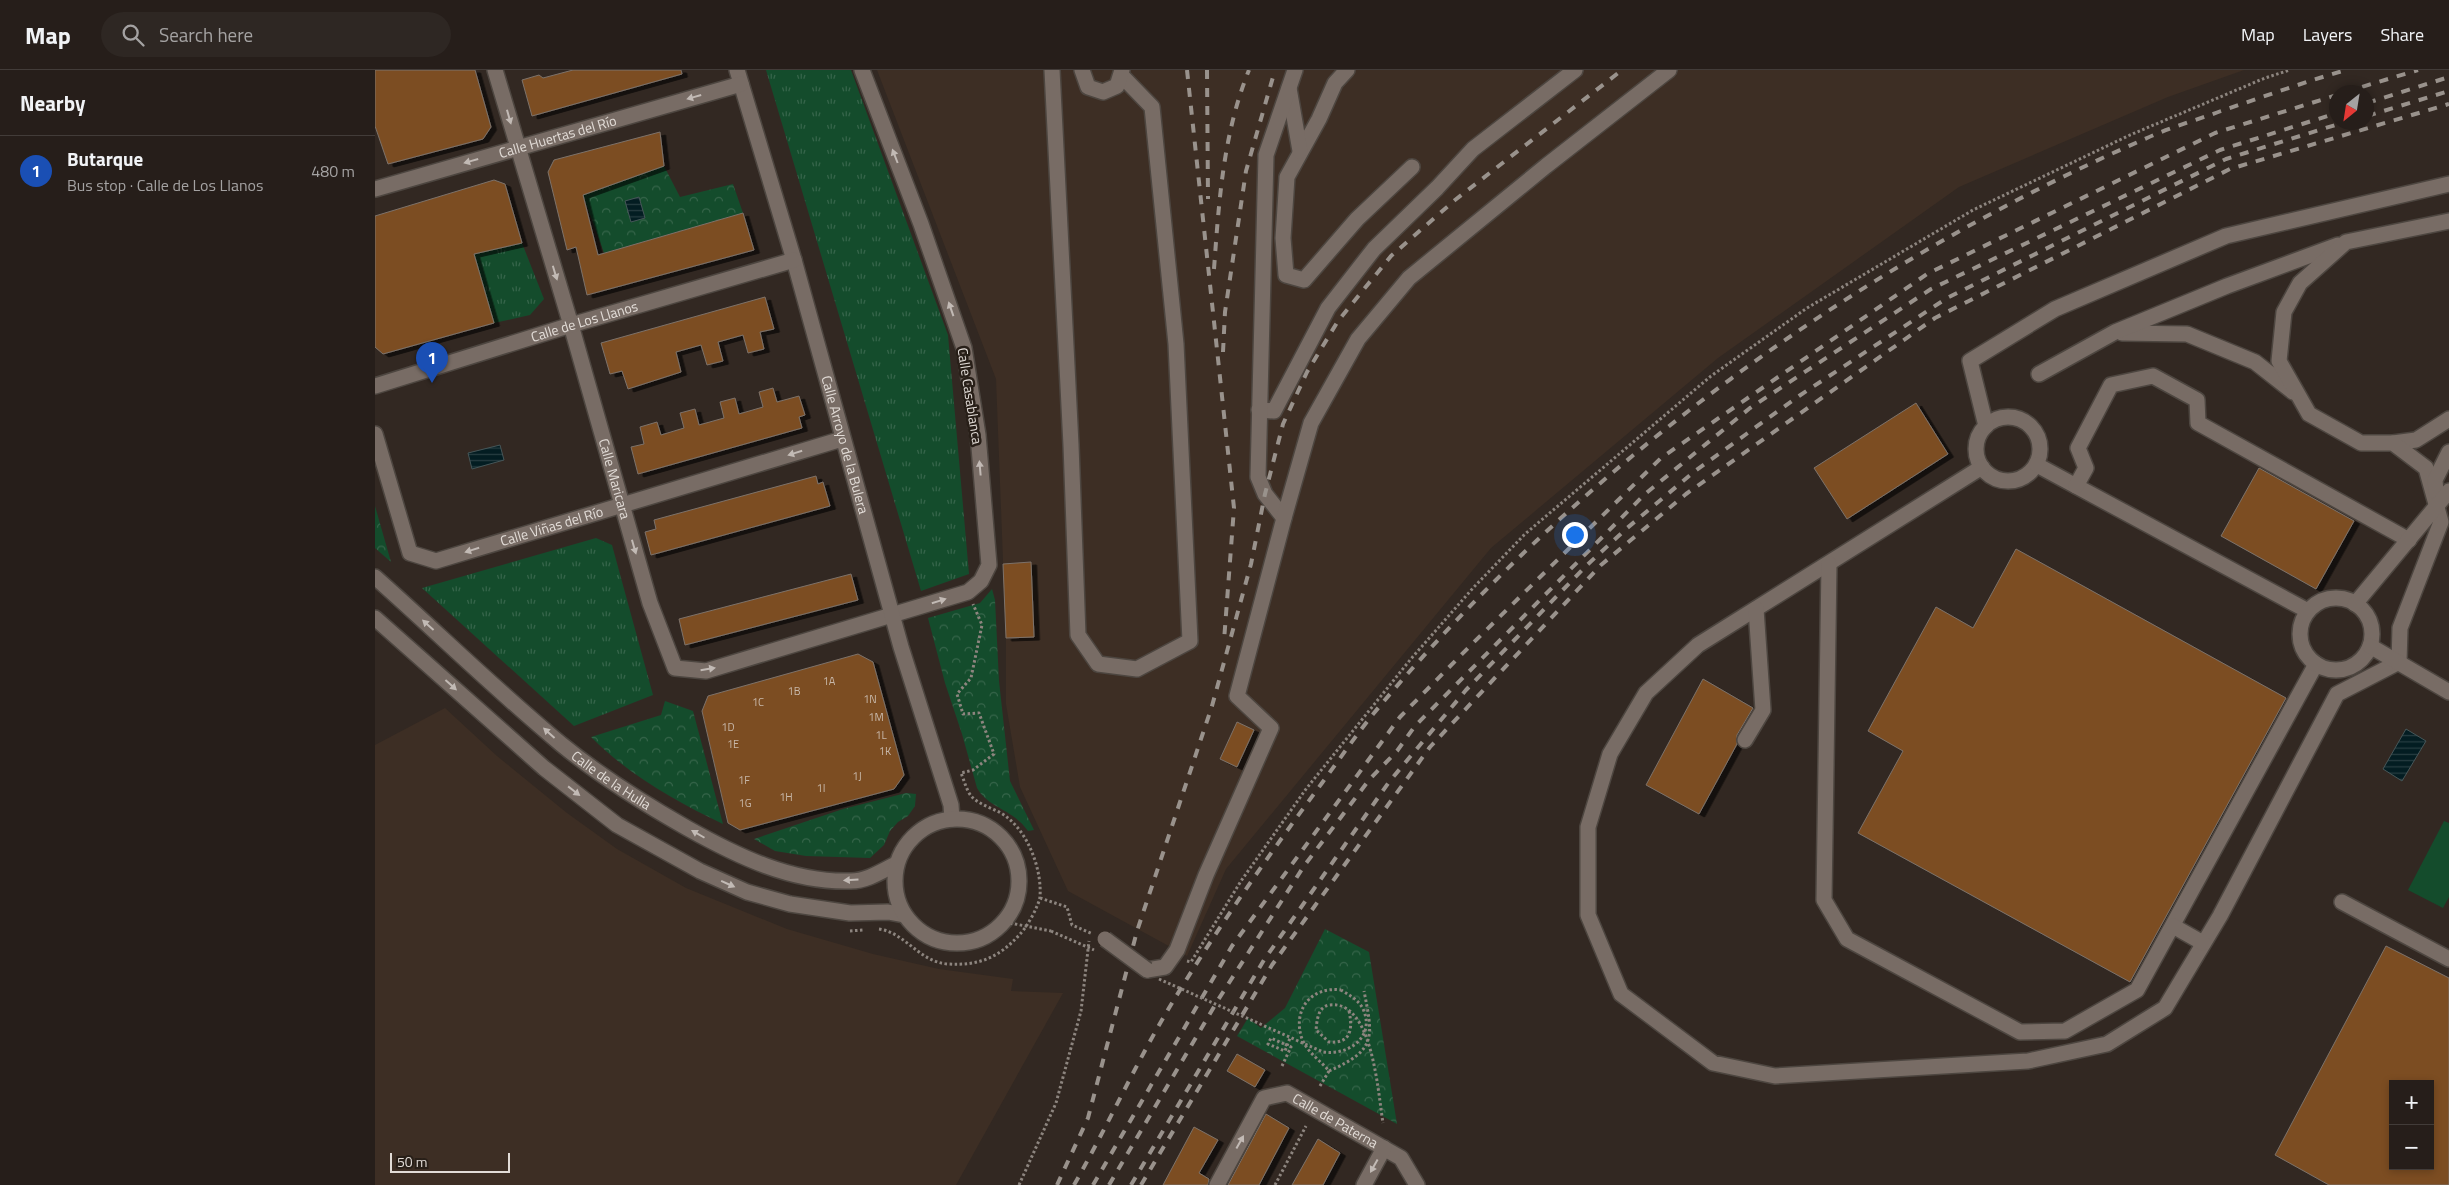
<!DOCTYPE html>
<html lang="en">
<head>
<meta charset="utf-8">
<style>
	:root { --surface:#261e1a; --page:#2e2723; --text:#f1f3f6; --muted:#a4a2a2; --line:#423c39; --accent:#66c4ef }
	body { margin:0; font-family:"Titillium Web",sans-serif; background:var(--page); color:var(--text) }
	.controls { position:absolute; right:15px; bottom:15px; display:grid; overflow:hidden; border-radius:0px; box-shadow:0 2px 8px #0003 }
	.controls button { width:45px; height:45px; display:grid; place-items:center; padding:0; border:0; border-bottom:1px solid var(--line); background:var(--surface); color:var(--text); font:25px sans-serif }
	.compass { position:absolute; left:1954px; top:15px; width:45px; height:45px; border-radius:50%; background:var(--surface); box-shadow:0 2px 8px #0003; rotate:210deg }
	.scale { position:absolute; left:15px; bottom:12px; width:120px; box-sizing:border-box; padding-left:5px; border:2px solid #e2dcd7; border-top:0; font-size:14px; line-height:18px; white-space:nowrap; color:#e2dcd7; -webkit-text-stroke:4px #281f18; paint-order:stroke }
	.you { position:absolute; left:1199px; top:464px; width:18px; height:18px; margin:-12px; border:4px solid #fff; border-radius:50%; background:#1a73e8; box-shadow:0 0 0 8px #1a73e833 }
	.badge { display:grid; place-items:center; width:32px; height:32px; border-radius:50%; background:var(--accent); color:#fff; font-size:16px; font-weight:700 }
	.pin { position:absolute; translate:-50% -41px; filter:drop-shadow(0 1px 2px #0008) }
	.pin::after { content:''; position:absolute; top:26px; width:18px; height:15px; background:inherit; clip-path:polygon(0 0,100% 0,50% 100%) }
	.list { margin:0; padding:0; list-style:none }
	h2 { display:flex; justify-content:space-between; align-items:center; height:65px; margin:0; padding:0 20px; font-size:21px }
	h2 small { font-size:16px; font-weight:400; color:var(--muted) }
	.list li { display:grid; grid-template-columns:32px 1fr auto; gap:15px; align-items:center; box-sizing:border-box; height:70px; padding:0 20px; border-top:1px solid var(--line) }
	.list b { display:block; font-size:19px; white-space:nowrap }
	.list p { margin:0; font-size:16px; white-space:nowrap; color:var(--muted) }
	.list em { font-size:16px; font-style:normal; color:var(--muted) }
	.icon { flex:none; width:28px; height:28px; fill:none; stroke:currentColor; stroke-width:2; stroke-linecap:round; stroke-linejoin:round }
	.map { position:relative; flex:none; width:2074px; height:1115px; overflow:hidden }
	header { display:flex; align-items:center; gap:30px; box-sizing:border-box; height:70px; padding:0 25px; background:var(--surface); border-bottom:1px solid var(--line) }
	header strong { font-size:24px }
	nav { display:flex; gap:28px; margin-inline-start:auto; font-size:18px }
	.search { width:350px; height:45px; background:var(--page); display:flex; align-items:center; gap:12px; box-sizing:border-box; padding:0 18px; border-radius:28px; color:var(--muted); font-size:19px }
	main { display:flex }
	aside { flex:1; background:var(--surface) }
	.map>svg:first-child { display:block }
	.built { fill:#3d2e24 }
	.grass { fill:url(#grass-tufts) }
	.park { fill:url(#park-crowns) }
	.pitch { fill:#144c2c }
	.water { fill:url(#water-rules); stroke:#465658 }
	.building { fill:#7b4e23; stroke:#7d726a; fill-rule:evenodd; filter:url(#shadow) }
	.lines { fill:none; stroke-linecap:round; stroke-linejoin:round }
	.minor-casing { stroke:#4d4640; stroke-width:18 }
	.path { stroke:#8d857f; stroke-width:3; stroke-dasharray:2.5 2.5; stroke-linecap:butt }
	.minor { stroke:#786c65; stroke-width:15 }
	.rail { stroke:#99928c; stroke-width:4; stroke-dasharray:9 9; stroke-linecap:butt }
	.minor-bridge-casing { stroke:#4d4640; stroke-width:18; stroke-linecap:butt }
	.path-bridge { stroke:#8d857f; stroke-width:3; stroke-dasharray:2.5 2.5; stroke-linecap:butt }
	.minor-bridge { stroke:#786c65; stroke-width:15 }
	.oneway { fill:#c2bab5 }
	.labels { text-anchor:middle; stroke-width:5; stroke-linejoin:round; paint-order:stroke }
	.number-label { font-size:11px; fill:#c8b8aa }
	.street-label { font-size:14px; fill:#e2dcd7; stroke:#281f18 }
</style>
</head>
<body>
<header>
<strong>Map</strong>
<div class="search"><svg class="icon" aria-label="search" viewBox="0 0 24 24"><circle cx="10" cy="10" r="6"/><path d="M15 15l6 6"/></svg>Search here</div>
<nav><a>Map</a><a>Layers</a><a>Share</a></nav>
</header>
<main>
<aside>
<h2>Nearby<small></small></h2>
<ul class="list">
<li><span class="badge" style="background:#1a4fb4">1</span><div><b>Butarque</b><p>Bus stop · Calle de Los Llanos</p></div><em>480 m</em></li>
</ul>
</aside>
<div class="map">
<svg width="2074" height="1115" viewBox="0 0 2074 1115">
	<defs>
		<pattern id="grass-tufts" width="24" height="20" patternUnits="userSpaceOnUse" patternTransform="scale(1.25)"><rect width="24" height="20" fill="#144c2c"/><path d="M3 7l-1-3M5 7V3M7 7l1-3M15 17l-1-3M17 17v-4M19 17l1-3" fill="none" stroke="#36654a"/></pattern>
		<pattern id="park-crowns" width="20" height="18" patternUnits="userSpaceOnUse" patternTransform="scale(1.25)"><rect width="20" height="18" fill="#144c2c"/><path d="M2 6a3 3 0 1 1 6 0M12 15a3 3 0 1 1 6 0" fill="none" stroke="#36654a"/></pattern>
		<pattern id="water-rules" width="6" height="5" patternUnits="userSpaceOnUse" patternTransform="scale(1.25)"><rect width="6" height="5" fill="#031d22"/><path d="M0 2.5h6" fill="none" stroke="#273d41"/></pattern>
		<filter id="shadow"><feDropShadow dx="5.5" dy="3" stdDeviation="0" flood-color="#0009"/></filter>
	</defs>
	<rect width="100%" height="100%" fill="#322822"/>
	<path class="built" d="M502,0h1367l-76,27 -209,90 -241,171 -227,190 -265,321 -39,87 -119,-65 -48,-104 -14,-83v-66l-10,-259z
		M70,638l52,48 70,57 50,36 69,39 101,41 86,25 66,15 74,10 -2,12 52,2 -107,192h-581v-440z"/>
	<path class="grass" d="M391,0h85l97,265 21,239 -48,17z
		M147,173l22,56 -14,16 -36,8 -20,-69z
		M221,468l16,7 41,150 -79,31 -152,-138z"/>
	<path class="park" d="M289,96l16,31 53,-13 10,29 -139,40 -21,-58z
		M0,436l16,56 -16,-14z
		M617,519l3,11 4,81 11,100 24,49 -6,1c-15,-22 -40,-23 -51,-43l-15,-54 -17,-51 -17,-65 52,-15z
		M290,631l28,10 30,113c-48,-23 -94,-49 -132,-87l70,-22z
		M531,723l10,1 -1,12 -7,10 -10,6 -8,9 -6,14 -14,13 -64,-2 -31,-5 -21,-12 89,-30z
		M950,859l44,23 28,172 -160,-88 11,-18 13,10 24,-20z"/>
	<path class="pitch" d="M2069,751l5,2v74l-6,11 -35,-18z"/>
	<path class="water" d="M264,127l6,21 -14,4 -6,-21z
		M125,375l4,15 -32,9 -4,-16z
		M2031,659l20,12 -24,40 -19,-12z"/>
	<path class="building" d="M0,0h100l16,57 -8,12 -95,25 -13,-38z
		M198,0h108l1,4 -150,42 -10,-36 17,-5 4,3z
		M285,62l4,34 -81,29 15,60 145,-42 11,37 -167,45 -11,-48 -9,3 -19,-78 6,-12z
		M119,110l11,4 17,59 -48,11 20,69 -111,31 -8,-7v-131z
		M390,227l9,32 -14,3 4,17 -16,4 -5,-18 -25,7 5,19 -16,4 -6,-20 -25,7 5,20 -53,17 -6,-18 -12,3 -9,-31z
		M398,318l4,14 22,-6 6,19 -6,2 3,11 -164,46 -7,-27 13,-3 -4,-17 17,-5 4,13 23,-7 -4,-15 15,-4 4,16 25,-7 -4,-16 15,-4 4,16 24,-7 -4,-15z
		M1541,333l32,51 -101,65 -33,-51z
		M1884,398l95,53 -38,68 -95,-53z
		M441,406l2,8 5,-2 7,24 -179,49 -6,-23 11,-3 -2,-9z
		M1641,479l270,149 -156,284 -272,-149 45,-82 -35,-20 68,-124 37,21z
		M656,492l3,75 -28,1 -3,-74z
		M476,504l7,26 -173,45 -6,-26z
		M483,584l15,8 31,113 -10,14 -154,41 -12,-7 -26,-112 6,-15z
		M1328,609l50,29 -16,27v9l-38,70 -53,-29z
		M862,652l17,8 -17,37 -17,-8z
		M2011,876l63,32v207h-120l-54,-30zM2018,1014h37v82h-37z
		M862,984l28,16 -10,17 -28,-16z
		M891,1044l23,14 -30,57h-31z
		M819,1057l24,13 -19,33 10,6 -1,6h-45z
		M943,1069l22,14 -17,32h-31z"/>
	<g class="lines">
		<g class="minor-casing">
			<g id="minor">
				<path id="s1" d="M120,0l76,255 79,278 25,65 31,3 262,-79 13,-11 8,-16 -11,-130 -14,-87 -43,-124 -59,-154"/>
				<path id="s2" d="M362,0l57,190 107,387 50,158 1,14"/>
				<path d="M677,0l19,375 7,190 20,29 39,5 53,-28 -14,-297 -24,-237 -31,-32"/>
				<path d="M707,0l6,17 15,5 14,-6 5,-16"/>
				<path d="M972,0l-12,13 -16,36 -32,58 -4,61 3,37 18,5 53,-61 55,-52"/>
				<path d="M914,18l11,63"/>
				<path id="s3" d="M0,119l366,-105"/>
				<path d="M1747,263l65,1 68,28 38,30"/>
				<path d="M1664,304l76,-42 112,-46 111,-41"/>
				<path id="s4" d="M0,316l196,-61 223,-65"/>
				<path d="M884,340l15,1 54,-103 46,-59 63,-61 36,-39 102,-79"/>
				<circle cx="1633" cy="379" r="32"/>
				<path d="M1611,356l-16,-65 85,-52 171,-73 223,-52"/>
				<path id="s5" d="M0,364l35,119 26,8 406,-122"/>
				<path d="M2018,373l23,-3 33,-21"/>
				<path d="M1662,395l271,146"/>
				<path d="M1607,397l-284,178 -52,48 -36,61 -22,73v88l33,79 92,69 62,13 253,-15 79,-17 58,-36 55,-92 117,-222 62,-32 1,-34 41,-106 -15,-54 -33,-25h-32l-52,-29 -30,-53 5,-49 16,-29 46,-41 103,-21"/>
				<path d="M1701,416l10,-18 -8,-20 33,-63 42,-9 44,24 1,23 211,117"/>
				<path d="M2061,422l-1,-12 14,-28"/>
				<path d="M909,448l-19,-24 -7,-17 8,-322 29,-85"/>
				<path d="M1454,494l-5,336 23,39 173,93 45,-1 72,-41 179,-326"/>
				<path id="s6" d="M0,507c62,55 122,114 186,167 39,32 82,59 126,84 50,28 105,55 164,53 16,0 31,-10 45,-17"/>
				<circle cx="1961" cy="564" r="36"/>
				<path d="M1980,534l94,-113"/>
				<path d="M0,548l169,150 73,57 83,46 47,21 43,12 60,9 38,-1 16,3"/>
				<path d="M1995,576l79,46"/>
				<path d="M1370,670l18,-30 -7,-101"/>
				<circle cx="582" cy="811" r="62"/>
				<path d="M1967,832l107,57"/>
				<path d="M1798,856l30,17"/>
				<path d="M772,900l18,-3 12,-17 29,-75 65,-147 -34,-32 47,-178 27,-95 47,-84 51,-61 137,-112 123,-96"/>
				<path id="s7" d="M842,1115l47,-87 23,-5 114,65 16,27"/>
				<path d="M989,1115l20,-37"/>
			</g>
		</g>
		<path class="path" d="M665,828l27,9 5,18 21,9
			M630,852l46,9
			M504,859c27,4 40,33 69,35 32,2 52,-7 73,-31 6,-6 18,-28 19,-36 2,-27 -11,-62 -32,-79 -10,-9 -26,-11 -36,-21 -5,-5 -8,-17 -11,-24l12,-3 21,-16 -15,-41 -16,1 -6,-20 14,-16 11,-53 -9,-21
			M475,861l13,-1
			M812,891l4,1 50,-81 65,-92 104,-129 63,-72 52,-54 186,-158 96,-68 166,-98 157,-75 135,-57 25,-8
			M974,941c4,18 2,33 -20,31l-13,-12c1,-10 2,-24 14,-25 43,-5 48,89 53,118
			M907,996l9,-19 -7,-3
			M954,1001c48,-21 44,-34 35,-80
			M945,1016l9,-15c-8,-10 -22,-19 -27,-32 -10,-29 9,-53 39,-49
			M644,1115l37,-82 25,-92 8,-70
			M900,1115l31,-59"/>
		<use href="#minor" class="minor"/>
		<path class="rail" d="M812,0l47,438 -10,133
			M832,0l1,129
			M1970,22l73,-22
			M1992,33l82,-26
			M1992,46l82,-25
			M839,199c5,-68 9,-135 35,-199
			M848,282l2,-40 21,-141 29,-101
			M682,1115l31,-67 49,-187 75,-225 39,-142 14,-70 18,-70 24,-52 31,-51 53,-65 64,-56 167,-130
			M699,1115c33,-58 61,-120 95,-177 47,-78 99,-152 153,-225 17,-23 34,-48 52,-70 204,-245 481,-448 773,-575 24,-11 50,-18 74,-27 42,-14 83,-29 125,-41
			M718,1115l139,-239 168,-229 70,-71 191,-188 266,-184 288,-141 122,-38
			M734,1115l109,-185 86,-134 65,-86 28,-29 18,-25 230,-232 105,-86 181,-119 289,-139 117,-37
			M756,1115l133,-225 125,-178 77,-92 120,-124 40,-37 69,-58 104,-75 148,-98 279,-139 119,-37
			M766,1115l131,-220 158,-218 171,-182 85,-71 249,-176 295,-149 219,-65"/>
		<g class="minor-bridge-casing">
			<path id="minor-bridge" d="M730,869l42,31"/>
		</g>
		<path class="path-bridge" d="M676,861l43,19
			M784,909l164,73c27,4 54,-17 39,-45 -5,-8 -13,-12 -21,-17
			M909,974l-13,-6 -3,6 17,7 5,-13"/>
		<use href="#minor-bridge" class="minor-bridge"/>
	</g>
	<defs><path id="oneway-solid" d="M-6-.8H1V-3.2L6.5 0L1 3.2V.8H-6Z" transform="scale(1.25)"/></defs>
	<g class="oneway">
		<use href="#oneway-solid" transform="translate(319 27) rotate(164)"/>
		<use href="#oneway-solid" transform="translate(134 47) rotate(74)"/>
		<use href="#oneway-solid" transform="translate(520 86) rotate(-111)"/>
		<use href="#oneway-solid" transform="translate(96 91) rotate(164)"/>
		<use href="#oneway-solid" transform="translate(180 203) rotate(73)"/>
		<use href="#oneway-solid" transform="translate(576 239) rotate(-109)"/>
		<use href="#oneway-solid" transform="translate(420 383) rotate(163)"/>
		<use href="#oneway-solid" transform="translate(605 398) rotate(-95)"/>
		<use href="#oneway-solid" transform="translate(259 477) rotate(74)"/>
		<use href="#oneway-solid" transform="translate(97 480) rotate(163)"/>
		<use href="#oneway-solid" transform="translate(564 531) rotate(-17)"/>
		<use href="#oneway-solid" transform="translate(53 555) rotate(-138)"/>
		<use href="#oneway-solid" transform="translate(333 599) rotate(-9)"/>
		<use href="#oneway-solid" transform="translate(76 615) rotate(42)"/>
		<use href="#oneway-solid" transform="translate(174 663) rotate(-138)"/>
		<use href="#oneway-solid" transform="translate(199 721) rotate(38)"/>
		<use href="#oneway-solid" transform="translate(323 764) rotate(-150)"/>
		<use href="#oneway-solid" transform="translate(476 810) rotate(176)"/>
		<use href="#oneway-solid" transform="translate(353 814) rotate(24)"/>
		<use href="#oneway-solid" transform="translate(865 1072) rotate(-61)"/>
		<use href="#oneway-solid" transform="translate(999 1096) rotate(119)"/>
	</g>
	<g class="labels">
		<g class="number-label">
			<text x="454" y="615">1A</text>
			<text x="419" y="625">1B</text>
			<text x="495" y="633">1N</text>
			<text x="383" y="636">1C</text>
			<text x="501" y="651">1M</text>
			<text x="353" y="661">1D</text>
			<text x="506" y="669">1L</text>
			<text x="358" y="678">1E</text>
			<text x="510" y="685">1K</text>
			<text x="482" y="710">1J</text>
			<text x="369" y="714">1F</text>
			<text x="446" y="722">1I</text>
			<text x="411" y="731">1H</text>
			<text x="370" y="737">1G</text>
		</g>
		<g class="street-label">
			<text dy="5" stroke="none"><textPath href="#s3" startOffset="190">Calle Huertas del Río</textPath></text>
			<text dy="5" stroke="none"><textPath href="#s4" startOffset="219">Calle de Los Llanos</textPath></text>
			<text transform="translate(595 326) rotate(81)" y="5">Calle Casablanca</text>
			<text dy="5" stroke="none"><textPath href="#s2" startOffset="390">Calle Arroyo de la Bulera</textPath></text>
			<text dy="5" stroke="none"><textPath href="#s1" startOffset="426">Calle Maricara</textPath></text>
			<text dy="5" stroke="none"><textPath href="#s5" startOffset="272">Calle Viñas del Río</textPath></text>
			<text dy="5" stroke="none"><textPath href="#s6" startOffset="312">Calle de la Hulla</textPath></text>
			<text dy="5" stroke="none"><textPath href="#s7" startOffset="178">Calle de Paterna</textPath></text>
		</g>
	</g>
</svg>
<div class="controls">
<button>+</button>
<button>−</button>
</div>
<svg class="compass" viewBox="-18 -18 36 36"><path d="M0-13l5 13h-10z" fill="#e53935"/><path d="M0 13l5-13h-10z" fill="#a4a2a2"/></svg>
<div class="scale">50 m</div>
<div class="you"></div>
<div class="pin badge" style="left:57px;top:313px;background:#1a4fb4">1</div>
</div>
</main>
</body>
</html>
